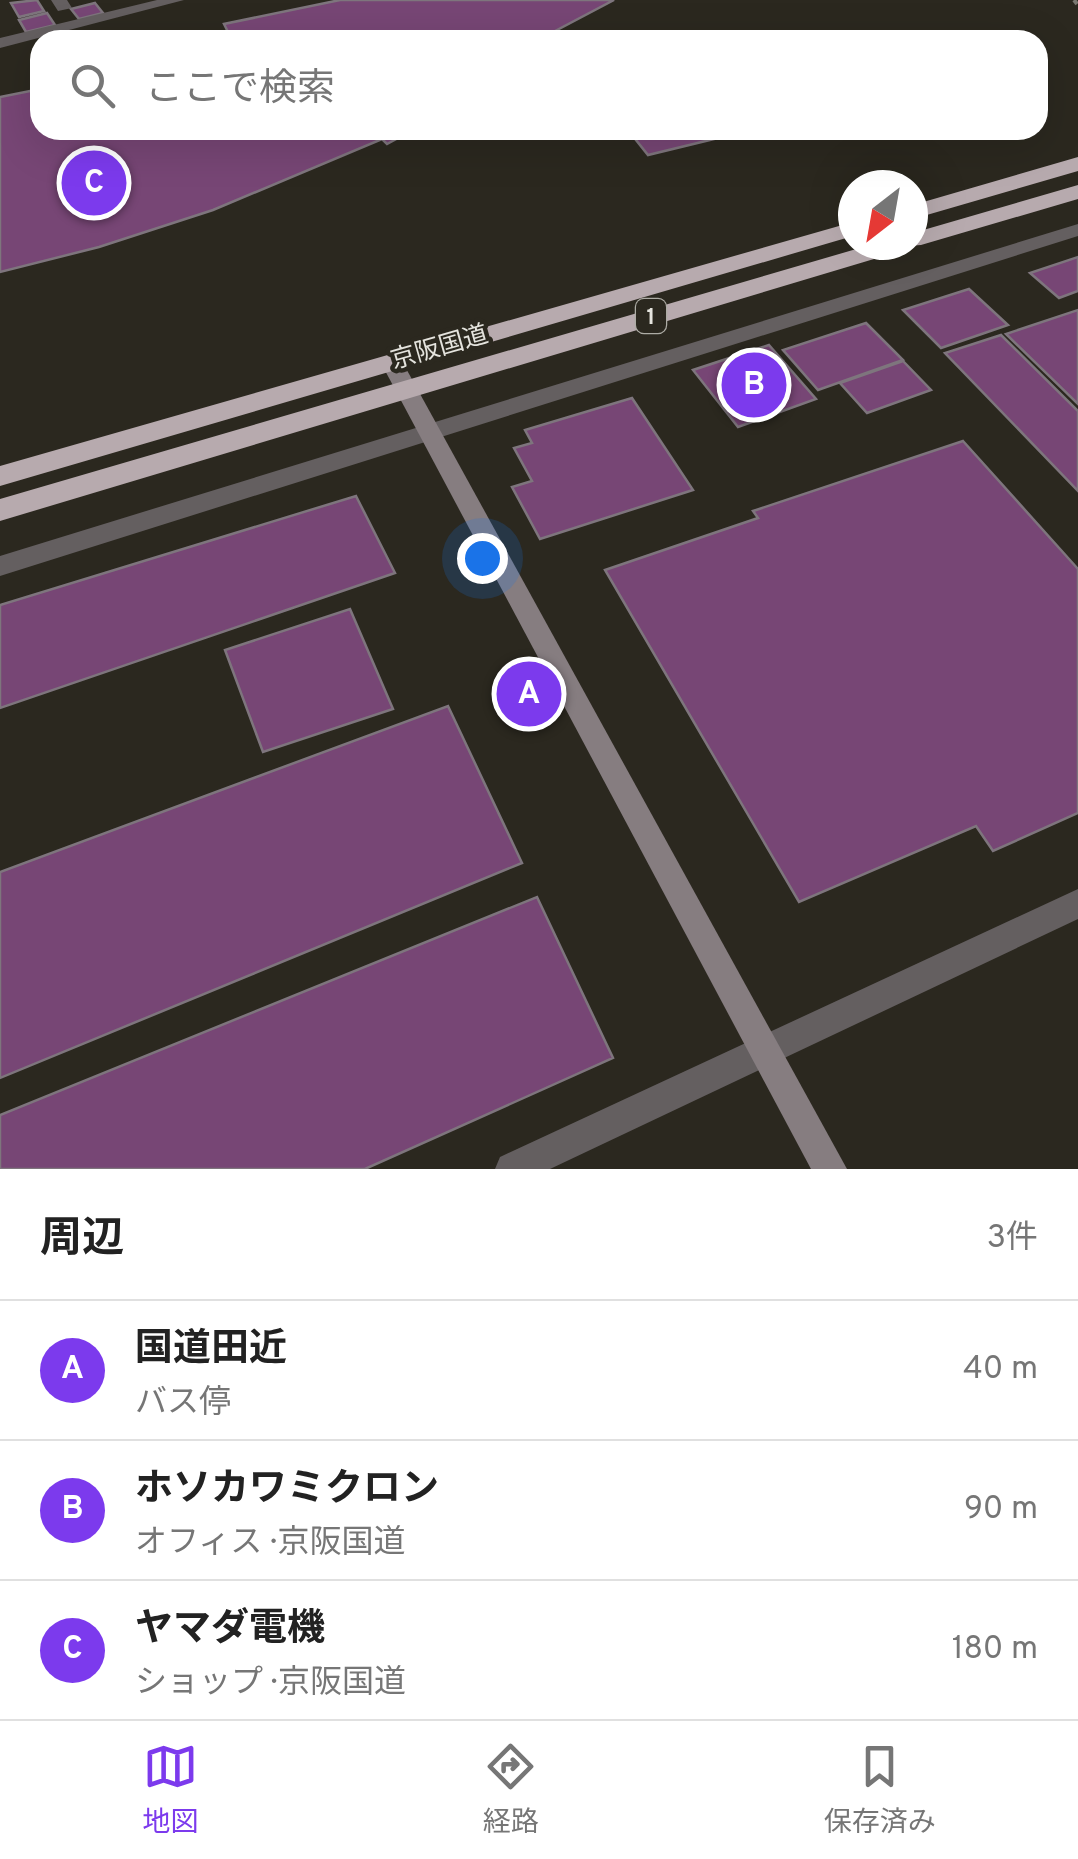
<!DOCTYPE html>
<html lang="ja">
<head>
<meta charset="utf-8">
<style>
	:root { --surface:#fff; --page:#f6f6f6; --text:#222; --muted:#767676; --line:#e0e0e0; --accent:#7c3aed }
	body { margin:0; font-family:Overpass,"Noto Sans JP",sans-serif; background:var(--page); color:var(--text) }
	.compass { position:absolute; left:838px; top:170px; width:90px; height:90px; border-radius:50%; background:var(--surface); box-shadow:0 10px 40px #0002; rotate:211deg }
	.you { position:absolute; left:482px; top:558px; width:35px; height:35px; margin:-25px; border:8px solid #fff; border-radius:50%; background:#1a73e8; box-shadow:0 0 0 15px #1a73e833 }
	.badge { display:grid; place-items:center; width:65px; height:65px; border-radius:50%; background:var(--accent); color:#fff; font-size:32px; font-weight:700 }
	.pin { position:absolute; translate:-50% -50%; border:5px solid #fff; box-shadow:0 2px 10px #0006 }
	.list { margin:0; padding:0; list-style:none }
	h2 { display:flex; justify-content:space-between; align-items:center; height:130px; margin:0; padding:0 40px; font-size:42px }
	h2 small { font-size:32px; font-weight:400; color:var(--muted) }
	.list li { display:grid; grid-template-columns:65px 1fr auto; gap:30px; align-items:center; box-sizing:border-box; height:140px; padding:0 40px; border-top:2px solid var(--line) }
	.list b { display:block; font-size:38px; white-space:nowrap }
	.list p { margin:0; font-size:32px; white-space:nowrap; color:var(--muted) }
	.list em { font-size:32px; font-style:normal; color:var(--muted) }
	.icon { flex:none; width:55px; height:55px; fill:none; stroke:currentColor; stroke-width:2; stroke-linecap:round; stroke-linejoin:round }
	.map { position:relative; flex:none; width:1078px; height:1169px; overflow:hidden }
	.search { position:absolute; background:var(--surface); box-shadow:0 10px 40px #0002; left:30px; right:30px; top:30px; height:110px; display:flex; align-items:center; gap:25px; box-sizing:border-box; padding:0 35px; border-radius:30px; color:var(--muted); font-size:38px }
	.sheet { height:550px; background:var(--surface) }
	nav { display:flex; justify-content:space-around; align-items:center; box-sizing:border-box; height:140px; border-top:2px solid var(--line); background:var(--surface); font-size:28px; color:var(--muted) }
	nav a { display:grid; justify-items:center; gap:5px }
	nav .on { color:var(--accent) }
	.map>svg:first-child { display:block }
	.building { fill:#774675; stroke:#7e757d; stroke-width:2.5 }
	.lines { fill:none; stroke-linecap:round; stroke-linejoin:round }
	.path { stroke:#7a7871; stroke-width:4; stroke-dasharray:5 4; stroke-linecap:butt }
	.street { fill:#645f60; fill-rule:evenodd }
	.secondary { fill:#867d80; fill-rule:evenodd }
	.highway { fill:#b7aaae; fill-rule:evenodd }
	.labels { text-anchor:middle; stroke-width:9; stroke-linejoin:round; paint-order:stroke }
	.shield { fill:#2b281f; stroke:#adaca5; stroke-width:2.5 }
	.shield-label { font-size:22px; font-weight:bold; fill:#e5e4de }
	.street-label { font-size:25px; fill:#e5e4de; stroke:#2b281f }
</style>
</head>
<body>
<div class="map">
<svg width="1078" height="1169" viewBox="0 0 1078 1169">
	<rect width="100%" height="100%" fill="#2b281f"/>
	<path class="building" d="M37,0l7,11 -25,6 -8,-14z
		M340,0h274l-76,40h-335l26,-6 -5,-10z
		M95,3l8,10 -24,6 -8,-10z
		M47,13l8,12 -29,7 -7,-12z
		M40,89v41h373l-26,14 -5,-5 -169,71 -114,37 -99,25v-175z
		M628,130h123l-103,25z
		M1078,257v34l-19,7 -29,-25z
		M969,289l39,36 -67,23 -38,-38z
		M1078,310v94l-72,-70z
		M866,323l37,37 -85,30 -35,-40z
		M1001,335l77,76v80l-133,-138z
		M769,345l47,54 -78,28 -45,-57z
		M903,361l28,29 -64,23 -27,-30z
		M632,398l61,92 -153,49 -28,-52 20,-6 -18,-33 18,-5 -7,-13z
		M963,441l115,128v244l-85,38 -17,-25 -177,76 -194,-332 153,-52 -5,-7z
		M356,496l39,77 -395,135v-103z
		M350,609l43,100 -130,43 -38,-102z
		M448,706l74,157 -522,215v-206z
		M537,897l76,161 -248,111h-365v-54z"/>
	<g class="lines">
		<path class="path" d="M1074,0l4,5"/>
		<path class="street" d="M51,0h16l5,8 -14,3z
			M157,0h27l-184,48v-10z
			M1078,224v12l-1078,340v-20z
			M1078,889v30l-528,250h-55l5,-12z"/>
		<path class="secondary" d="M392,356l11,7 444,806h-36l-430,-806z"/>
		<path class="highway" d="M1078,157v14l-165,48v-14z
			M1078,185v14l-157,46 -14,1 -3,4 -904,271v-22l870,-254h43v-12z
			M853,222v14l-853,250v-20z"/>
	</g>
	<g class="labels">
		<rect class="shield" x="636" y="299" width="30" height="34" rx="8"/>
		<g class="shield-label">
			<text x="651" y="324">1</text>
		</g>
		<g class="street-label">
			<text transform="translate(439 346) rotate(-16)" y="9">京阪国道</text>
		</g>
	</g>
</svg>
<svg class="compass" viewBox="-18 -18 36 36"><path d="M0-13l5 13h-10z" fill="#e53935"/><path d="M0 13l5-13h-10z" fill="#767676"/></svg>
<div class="you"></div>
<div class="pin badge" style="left:529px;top:694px">A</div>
<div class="pin badge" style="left:754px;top:385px">B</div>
<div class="pin badge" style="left:94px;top:183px">C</div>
<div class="search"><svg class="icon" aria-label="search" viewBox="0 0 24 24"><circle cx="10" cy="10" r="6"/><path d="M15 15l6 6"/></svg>ここで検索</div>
</div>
<section class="sheet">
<h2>周辺<small>3件</small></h2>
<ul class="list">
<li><span class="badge">A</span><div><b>国道田近</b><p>バス停</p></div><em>40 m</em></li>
<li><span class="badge">B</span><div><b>ホソカワミクロン</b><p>オフィス · 京阪国道</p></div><em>90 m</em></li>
<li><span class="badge">C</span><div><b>ヤマダ電機</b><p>ショップ · 京阪国道</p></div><em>180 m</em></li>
</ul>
</section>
<nav>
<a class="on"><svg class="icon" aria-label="map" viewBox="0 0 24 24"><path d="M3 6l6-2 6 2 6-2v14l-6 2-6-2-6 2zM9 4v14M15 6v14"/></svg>地図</a>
<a><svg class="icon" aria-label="directions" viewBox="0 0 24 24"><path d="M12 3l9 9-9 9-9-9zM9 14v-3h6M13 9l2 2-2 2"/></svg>経路</a>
<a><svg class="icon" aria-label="saved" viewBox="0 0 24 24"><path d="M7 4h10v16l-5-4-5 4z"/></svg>保存済み</a>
</nav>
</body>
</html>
